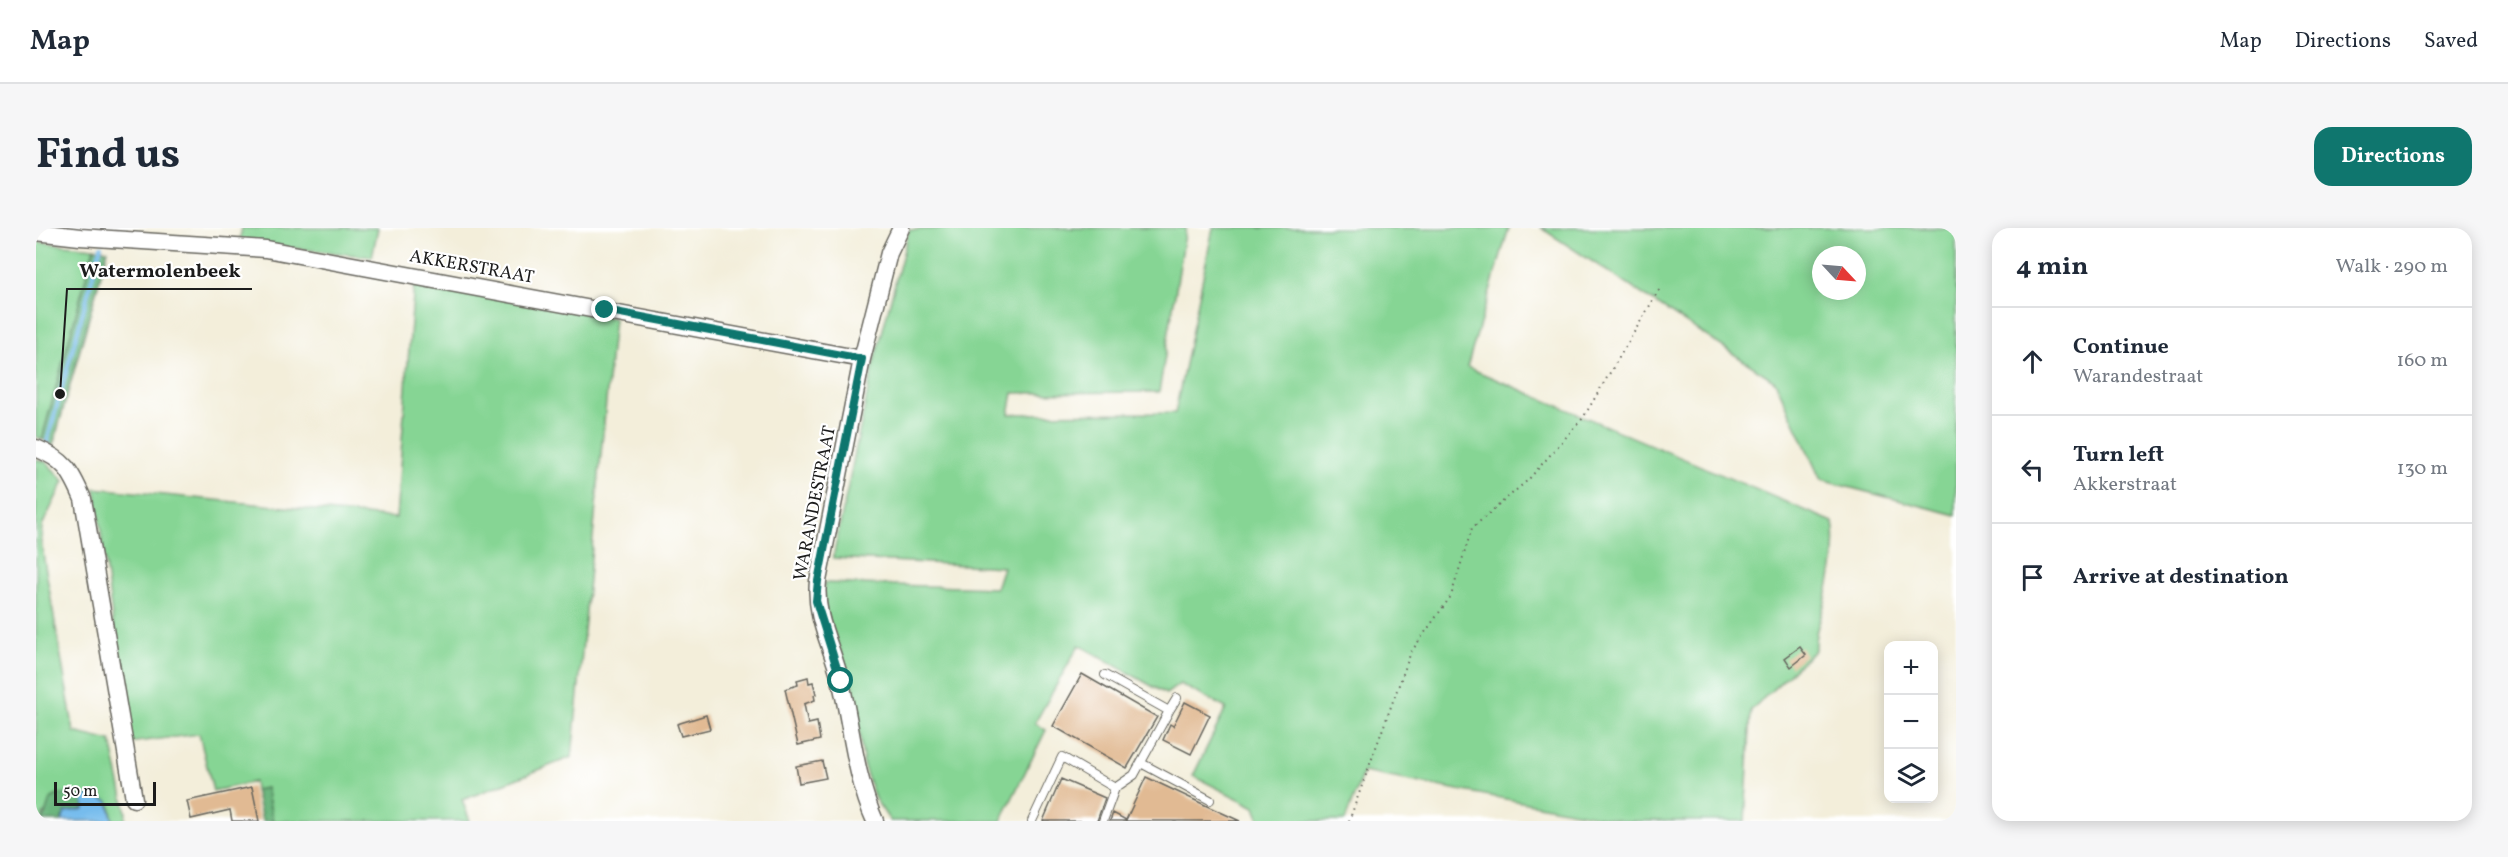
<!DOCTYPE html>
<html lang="en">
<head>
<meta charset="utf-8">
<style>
	:root { --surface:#fff; --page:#f6f6f7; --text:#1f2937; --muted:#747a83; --line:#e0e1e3; --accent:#0f766e }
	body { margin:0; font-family:Vollkorn,serif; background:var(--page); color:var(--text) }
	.controls { position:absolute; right:18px; bottom:18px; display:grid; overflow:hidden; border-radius:12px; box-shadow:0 3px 15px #0003 }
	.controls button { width:54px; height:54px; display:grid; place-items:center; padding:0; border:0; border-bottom:2px solid var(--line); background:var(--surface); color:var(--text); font:30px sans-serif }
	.compass { position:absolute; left:1776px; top:18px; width:54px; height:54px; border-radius:50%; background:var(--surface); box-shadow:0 3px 15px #0003; rotate:116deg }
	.scale { position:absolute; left:18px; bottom:15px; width:102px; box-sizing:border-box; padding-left:6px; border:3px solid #1c1c1c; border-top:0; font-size:16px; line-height:21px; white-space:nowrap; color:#1c1c1c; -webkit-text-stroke:4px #fff; paint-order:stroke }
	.stop { position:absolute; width:18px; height:18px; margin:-14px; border:4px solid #0f766e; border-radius:50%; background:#fff }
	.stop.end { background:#0f766e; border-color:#fff; box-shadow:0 2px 6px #0008 }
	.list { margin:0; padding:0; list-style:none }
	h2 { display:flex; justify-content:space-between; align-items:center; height:78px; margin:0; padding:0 24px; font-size:26px }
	h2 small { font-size:20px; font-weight:400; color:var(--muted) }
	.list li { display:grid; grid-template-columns:39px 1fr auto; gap:18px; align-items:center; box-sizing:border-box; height:108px; padding:0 24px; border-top:2px solid var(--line) }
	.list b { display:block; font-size:22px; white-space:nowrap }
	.list p { margin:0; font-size:20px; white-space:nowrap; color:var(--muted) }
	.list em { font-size:20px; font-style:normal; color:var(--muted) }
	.icon { flex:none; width:33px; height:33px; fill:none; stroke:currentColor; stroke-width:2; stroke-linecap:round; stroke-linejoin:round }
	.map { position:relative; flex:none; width:1920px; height:593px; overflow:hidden; border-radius:18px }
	header { display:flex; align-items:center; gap:36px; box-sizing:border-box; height:84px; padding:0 30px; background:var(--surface); border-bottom:2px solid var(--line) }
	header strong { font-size:28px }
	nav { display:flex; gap:33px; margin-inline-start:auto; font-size:21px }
	.intro { display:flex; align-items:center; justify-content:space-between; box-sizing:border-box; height:144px; padding:0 36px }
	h1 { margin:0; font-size:42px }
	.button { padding:15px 27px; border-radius:18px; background:var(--accent); color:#fff; font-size:21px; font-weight:700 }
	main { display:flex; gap:36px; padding:0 36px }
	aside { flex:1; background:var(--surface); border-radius:18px; box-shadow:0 3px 15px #0003 }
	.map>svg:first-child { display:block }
	.green { fill:#86d594; stroke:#517858; stroke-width:1.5; fill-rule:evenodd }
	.forest { fill:#6cb67e; stroke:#44694d; stroke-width:1.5 }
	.water { fill:#76bced; stroke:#496c84; stroke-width:1.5 }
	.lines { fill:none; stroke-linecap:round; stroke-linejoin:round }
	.stream { stroke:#76bced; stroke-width:4 }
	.building { fill:#e1ba93 }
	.lane-casing { stroke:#67665e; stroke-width:10 }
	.street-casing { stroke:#67665e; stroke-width:19 }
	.path { stroke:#67665e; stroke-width:2; stroke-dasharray:1.5 4.5; stroke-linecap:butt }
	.lane { stroke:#fff; stroke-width:8 }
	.street { stroke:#fff; stroke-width:16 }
	.route { stroke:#0f766e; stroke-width:8 }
	.labels { text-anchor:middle; stroke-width:4.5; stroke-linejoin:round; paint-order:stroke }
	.street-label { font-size:18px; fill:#1c1c1c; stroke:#fff }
	.leader { fill:none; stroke:#1c1c1c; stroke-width:2 }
	.callout-dot { fill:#1c1c1c; stroke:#fff; stroke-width:2 }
	.callout-label { font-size:20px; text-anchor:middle; font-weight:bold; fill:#1c1c1c; stroke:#fff; stroke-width:4.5; stroke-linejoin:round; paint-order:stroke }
</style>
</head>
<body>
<header>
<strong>Map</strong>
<nav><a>Map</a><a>Directions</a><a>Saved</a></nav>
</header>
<div class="intro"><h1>Find us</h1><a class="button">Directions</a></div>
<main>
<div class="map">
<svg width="1920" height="593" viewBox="0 0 1920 593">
	<rect width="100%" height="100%" fill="#fff"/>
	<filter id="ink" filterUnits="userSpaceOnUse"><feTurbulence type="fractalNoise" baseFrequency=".0167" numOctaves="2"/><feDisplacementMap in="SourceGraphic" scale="12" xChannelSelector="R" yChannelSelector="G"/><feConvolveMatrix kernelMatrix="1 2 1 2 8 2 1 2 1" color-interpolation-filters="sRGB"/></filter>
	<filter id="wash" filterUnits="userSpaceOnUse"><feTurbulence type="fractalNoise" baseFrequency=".008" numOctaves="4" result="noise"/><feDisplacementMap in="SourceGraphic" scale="24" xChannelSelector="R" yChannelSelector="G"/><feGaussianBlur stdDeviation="1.35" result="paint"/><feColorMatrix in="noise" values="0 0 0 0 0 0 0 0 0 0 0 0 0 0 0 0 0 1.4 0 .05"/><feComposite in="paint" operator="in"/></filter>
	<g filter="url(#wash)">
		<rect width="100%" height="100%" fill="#f3eeda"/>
		<path class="green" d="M206,0h136l-6,29 -133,-15z
			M927,0h223l-27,164 -146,1 -4,21 166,-1 38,-185h296l-42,139 366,155c5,27 -3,60 -10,87 -4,14 -9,26 -8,41l-64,60 -6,111h-122l-260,-49 -18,49h-85l-5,-14 -62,-31 33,-68 -46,-24 -14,10 -87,-49 -44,78 11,7 -45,91h-111l-15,-22 -11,-32 -11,-82 -29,-78v-24l172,5 7,-21 -170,-9 39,-187 37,-141z
			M1505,0h415v287l-135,-35 -46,-99zM1785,27h36v36h-36z
			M0,14l58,6 -52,191 -6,-2z
			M378,55l200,35 -42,439 -110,43 8,21h-197l-7,-33 -11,2 -1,-8 -41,9 -14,-57 -70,9 -34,-255 301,30z
			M0,231l10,3 18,19 -22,45 -1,16 33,190 37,9 15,71 -1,9h-12l-3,-16 -17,-10 -10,1 -10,-2 -30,20v7h-7z"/>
		<path class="forest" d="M58,20l14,2 -55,196 -11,-7z
			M230,560l7,33h-11l-7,-31z
			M24,566l23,2 1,13 -22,8v4h-19l7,-22z"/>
		<path class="water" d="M57,567l15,6 5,20h-51l3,-9 19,-3 -1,-13z"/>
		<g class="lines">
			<path class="stream" d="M67,2v-2
				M11,214l54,-196"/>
		</g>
		<g id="blocks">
			<path class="building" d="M1764,419l6,8 -15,12 -6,-9z
				M1046,446l75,43 -30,51 -74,-42z
				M772,449l1,6 4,-1 3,12 -2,1 1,5 -11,4 4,20 9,-2 3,18 -22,5 -13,-56 13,-4 -1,-5z
				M1149,474l25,13 -19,39 -28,-14 7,-16 3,2z
				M670,487l4,14 -29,7 -4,-12z
				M786,533l4,17 -27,5 -3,-17z
				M1110,549l61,29 33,15h-130l3,-8 13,7z
				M1025,551l44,19 -8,23h-54z
				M216,559l7,34h-27l-2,-11 -39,9 -4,-18z"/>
		</g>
	</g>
	<g filter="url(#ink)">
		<use href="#blocks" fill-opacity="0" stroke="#67665e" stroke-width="1.5"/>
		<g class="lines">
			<g class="lane-casing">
				<path id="lane" d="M1069,447l64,36 -35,64 -19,13
					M1133,483l8,-13
					M1105,535l69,37
					M996,593l30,-64 53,31 -12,33"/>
			</g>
			<g class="street-casing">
				<path id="street" d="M0,4l44,5 186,12 596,110
					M0,220c29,12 35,23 47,51l51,300
					M839,593c-20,-44 -23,-92 -34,-138 -8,-36 -27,-64 -23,-102l44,-222 27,-106 12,-25"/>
			</g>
			<path class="path" d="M1313,593l62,-169 40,-56 21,-68 56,-48 55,-62 78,-131"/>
			<use href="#lane" class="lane"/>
			<use href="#street" class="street"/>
		</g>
	</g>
	<g class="lines" filter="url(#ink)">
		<path class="route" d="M569,82l257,49 -44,222 -2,20 25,80"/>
	</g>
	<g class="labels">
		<g class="street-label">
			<text transform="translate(436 38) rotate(10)" y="6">AKKERSTRAAT</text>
			<text transform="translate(778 275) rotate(-79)" y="6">WARANDESTRAAT</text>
		</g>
	</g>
	<path class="leader" d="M24 166L31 61H216"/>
	<circle class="callout-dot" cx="24" cy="166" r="6"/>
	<g class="callout-label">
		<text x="124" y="49">Watermolenbeek</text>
	</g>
</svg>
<div class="controls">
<button>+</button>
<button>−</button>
<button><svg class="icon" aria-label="layers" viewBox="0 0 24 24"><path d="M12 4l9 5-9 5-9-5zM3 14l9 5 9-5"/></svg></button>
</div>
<svg class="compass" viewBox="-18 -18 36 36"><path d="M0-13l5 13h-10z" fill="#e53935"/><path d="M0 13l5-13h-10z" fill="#747a83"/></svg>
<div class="scale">50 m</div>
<div class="stop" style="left:805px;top:453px"></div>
<div class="stop end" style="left:569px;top:82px"></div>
</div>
<aside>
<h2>4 min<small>Walk · 290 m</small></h2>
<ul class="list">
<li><svg class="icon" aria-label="ahead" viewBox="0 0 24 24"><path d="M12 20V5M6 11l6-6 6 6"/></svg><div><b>Continue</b><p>Warandestraat</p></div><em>160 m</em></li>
<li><svg class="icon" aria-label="left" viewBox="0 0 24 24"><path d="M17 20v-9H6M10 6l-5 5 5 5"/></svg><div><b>Turn left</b><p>Akkerstraat</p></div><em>130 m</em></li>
<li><svg class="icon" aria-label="arrive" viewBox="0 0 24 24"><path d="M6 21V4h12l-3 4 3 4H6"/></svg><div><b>Arrive at destination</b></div></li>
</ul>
</aside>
</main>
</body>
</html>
